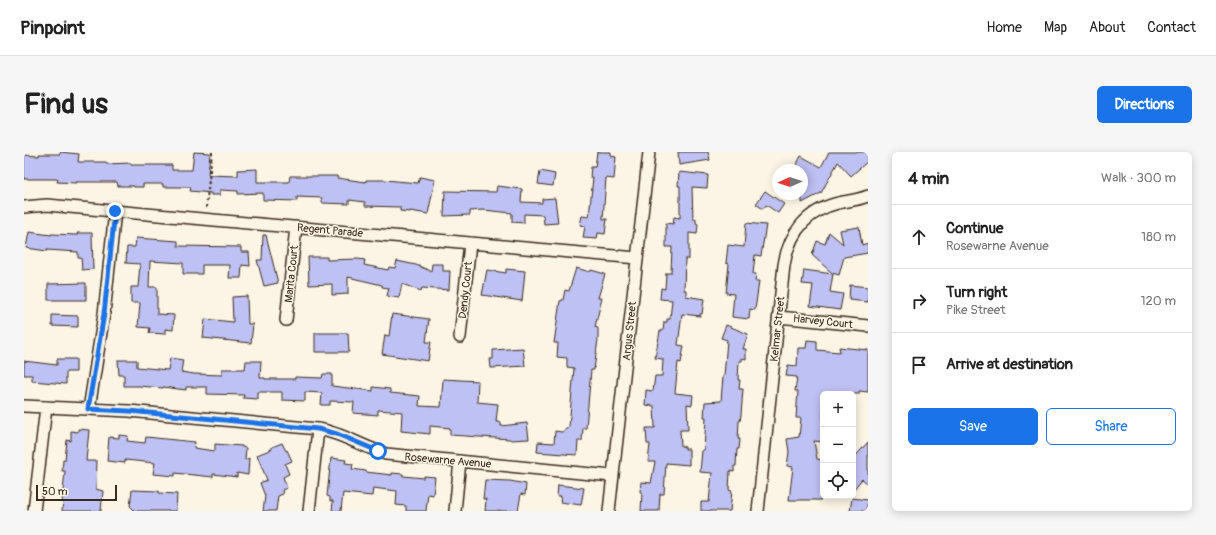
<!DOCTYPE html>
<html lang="en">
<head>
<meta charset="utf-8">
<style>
	:root { --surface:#fff; --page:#f6f6f6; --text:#222; --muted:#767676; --line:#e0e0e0; --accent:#1a73e8 }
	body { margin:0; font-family:Pangolin,sans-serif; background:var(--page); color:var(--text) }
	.controls { position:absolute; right:12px; bottom:12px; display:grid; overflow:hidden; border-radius:6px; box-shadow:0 2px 10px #0003 }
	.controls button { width:36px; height:36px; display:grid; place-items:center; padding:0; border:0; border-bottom:1px solid var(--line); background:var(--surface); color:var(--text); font:20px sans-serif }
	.compass { position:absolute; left:748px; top:12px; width:36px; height:36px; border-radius:50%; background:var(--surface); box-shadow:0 2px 10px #0003; rotate:267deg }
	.scale { position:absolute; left:12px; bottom:10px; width:81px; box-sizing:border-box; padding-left:4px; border:2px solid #3b2a1e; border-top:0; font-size:11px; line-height:14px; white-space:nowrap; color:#3b2a1e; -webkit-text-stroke:3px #fcf5e5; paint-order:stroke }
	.stop { position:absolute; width:12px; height:12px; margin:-9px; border:3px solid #1a73e8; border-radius:50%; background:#fff }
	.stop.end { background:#1a73e8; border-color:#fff; box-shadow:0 1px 4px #0008 }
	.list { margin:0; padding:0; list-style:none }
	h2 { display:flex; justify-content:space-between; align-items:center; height:52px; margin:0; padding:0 16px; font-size:17px }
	h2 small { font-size:13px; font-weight:400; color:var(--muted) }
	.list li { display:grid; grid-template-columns:26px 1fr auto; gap:12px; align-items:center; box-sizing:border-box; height:64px; padding:0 16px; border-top:1px solid var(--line) }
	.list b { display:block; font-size:15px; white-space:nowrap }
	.list p { margin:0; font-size:13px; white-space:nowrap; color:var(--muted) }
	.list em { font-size:13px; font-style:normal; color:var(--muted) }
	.actions { display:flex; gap:8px; padding:12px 16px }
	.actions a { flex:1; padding:9px 0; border:1px solid var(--accent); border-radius:6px; text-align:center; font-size:14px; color:var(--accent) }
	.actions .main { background:var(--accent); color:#fff }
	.icon { flex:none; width:22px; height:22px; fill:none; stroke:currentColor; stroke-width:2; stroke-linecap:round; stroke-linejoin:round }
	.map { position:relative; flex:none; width:844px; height:359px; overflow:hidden; border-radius:6px }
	header { display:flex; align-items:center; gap:24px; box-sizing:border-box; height:56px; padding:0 20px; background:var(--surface); border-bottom:1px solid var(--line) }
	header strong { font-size:19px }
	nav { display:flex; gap:22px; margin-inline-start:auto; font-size:14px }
	.intro { display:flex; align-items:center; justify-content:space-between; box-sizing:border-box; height:96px; padding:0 24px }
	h1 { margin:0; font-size:28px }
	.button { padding:10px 18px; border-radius:6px; background:var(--accent); color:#fff; font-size:14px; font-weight:700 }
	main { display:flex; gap:24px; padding:0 24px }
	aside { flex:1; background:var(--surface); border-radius:6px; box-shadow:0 2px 10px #0003 }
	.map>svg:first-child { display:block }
	.building { fill:#bec1f3; stroke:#3b2a1e }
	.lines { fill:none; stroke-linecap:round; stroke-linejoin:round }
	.minor-casing { stroke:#3b2a1e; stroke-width:14 }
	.path { stroke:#3b2a1e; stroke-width:2; stroke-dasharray:3 3; stroke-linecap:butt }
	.minor { stroke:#fcf5e5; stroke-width:11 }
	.route { stroke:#1a73e8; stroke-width:5 }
	.labels { text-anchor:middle; stroke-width:3; stroke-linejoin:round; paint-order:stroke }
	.street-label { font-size:11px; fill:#3b2a1e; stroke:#fcf5e5 }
</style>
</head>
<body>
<header>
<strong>Pinpoint</strong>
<nav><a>Home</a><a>Map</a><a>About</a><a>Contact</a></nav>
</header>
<div class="intro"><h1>Find us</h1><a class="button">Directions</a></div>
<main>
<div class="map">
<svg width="844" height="359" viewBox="0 0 844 359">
	<rect width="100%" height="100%" fill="#fcf5e5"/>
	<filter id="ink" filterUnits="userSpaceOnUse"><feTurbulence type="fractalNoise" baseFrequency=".025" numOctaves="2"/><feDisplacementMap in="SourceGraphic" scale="8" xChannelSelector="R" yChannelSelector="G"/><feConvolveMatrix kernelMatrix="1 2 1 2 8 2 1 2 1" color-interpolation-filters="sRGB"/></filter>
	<g filter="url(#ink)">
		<path class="building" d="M36,0l19,2 -1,8h28v2l25,-1v2h41v5h20l2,-18 16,1 -2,22 30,1v-6l19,-1v13h32l1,-6h47v2l29,4v-2h19l33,3 2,-6 15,3 -7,34 -18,-3v1l-10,-1v-4l-35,-1v-4l-16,-2v4l-27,-1v-5l-25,-1v4l-34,-1v-7l-25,1v-3l-18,-1v5h-9v-2l-21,-2 1,-4h-28v-3h-20v3h-9v-1h-16l-1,-4h-41v1l-19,-1 1,-3h-34v-24l15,1v-2h21z
			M573,0h14v4l5,1 -2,22 -8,-1 -3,41h4l-2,15 -7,-1 -1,6 -14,-1 2,-12 -5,-1 2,-9 7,1 4,-40h-3l1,-10h4z
			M654,0h30l2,8 -31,5z
			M805,0h39v9l-17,15 -13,-14 -17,31 -19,10v-33h-8l7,-14 20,11z
			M516,19l15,3 -2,12 -15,-2z
			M655,20l29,3 -1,13 -15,-1 1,32h3v4l2,1 -1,10 -8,-1v26h-4l-1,31h2v6l18,3 -2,15h-2v2l-18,-2 -4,31 6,1 -3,17 -3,-1 -3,31 18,2 -1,10 -5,-1 1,26h-8l1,16 4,1v2h4v16l-23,-2 -2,31h-4l-1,17h-18l1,-19h-2l1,-10 10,1 4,-21h-7l2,-18h-3l-1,-16h9l-1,-22 -9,-1 1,-15 7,1 2,-15h7l1,-17 -8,-1 5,-27h3l1,-9h3v-3h3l2,-19 -12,-1 1,-11 4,1 1,-16h5l1,-26h-6v-24l7,1 1,-7 6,1v-32h-2z
			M473,34l25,3 -1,13 21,1v-4l13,-1 3,25 -14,1 -1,-9 -19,-1v9l-12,-1v-9l-29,-3 -13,1v4l-26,1 1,-25 51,1z
			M741,39l19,13 -6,9 -12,-8 -3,4 -7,-5z
			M722,71l20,2 -5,31 -6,-1 -2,19h3l-1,7h4l-2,15 -2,14 -5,-1 -1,10 -17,-2 2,-23 -8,-1 3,-29 -3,-1 2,-18 16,2z
			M835,75l3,18 6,-2v10l-24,4 -5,18 -7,-2 -20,-18 5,-14 8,3 4,-12 14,12 -3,-14z
			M5,80l22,3v-1l27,1 -1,-2h15l1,36 -11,1 -1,-12h-3v-6l-31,-2v1l-21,-3z
			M239,83h3l12,48 -14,3 -7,-26h5z
			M112,86l42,3v5l63,1v5h8l1,14 -8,-1 -1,13h-12l1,-13h-28v9h-19v-11l-33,-2 -1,26h8v27l17,1 -1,15 -8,-1v5l-16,-1 1,-5 -12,-1 2,-24h-9v-16h7l2,-23 -14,-1 1,-16h8z
			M284,105h19v3l31,-1 7,1 -1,5 24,5 1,-3 6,1 2,-7 19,4 15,6 1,-7h11v7h7l-1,19 -27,-2 -1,3 -19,-7 -3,14 -12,-2 2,-8 -7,-1v-2l-34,-8v17l-16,1v-11l-23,1z
			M552,116l14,4 1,-2 14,4 -7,24h4l-7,29 3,1v11l-4,31h-3l-5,58h-3l-1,13h-4l-1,14 -40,-3 1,-10 16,1 1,-12 7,1 7,-5 5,-59 -7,-1v-9l-10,-1 1,-14h-4l6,-42 3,-1 2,-10 4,1z
			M482,117l19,2 -3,30 -40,-6 5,-25 19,3z
			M780,118l29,4 -3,18 13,2 -3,16 -30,-4 3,-21 -11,-1z
			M62,131v17h-38v-16z
			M826,133l18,2v15l-19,-2z
			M223,144l1,28h5l-2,19 -48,-5 2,-19 28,3 -1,-25z
			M368,162l37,5 -3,23h5l-3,19 -46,-7 3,-19 4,1z
			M28,163l26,1v11l-26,-1z
			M702,173l22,9 -5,15h3v10l-4,-1v3h-3l-1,19h2l-1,9h4l-2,26 -1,6h-1l-1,18h2l-1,10h-2l-1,17h-2v6l-4,-1 -1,19 3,1 -2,20h-29v-9h8l3,-29 -12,-1 2,-22h2l2,-33h-2l1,-15 16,-1 2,-25h1l3,-36 -6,-2z
			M291,181h33l1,19h-34z
			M783,188l10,1v9l23,2 -1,-5 29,3v42l-9,-1v3h-36v48l-9,-1 3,18 6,1v22l-2,18h-32l4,-33 -6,-1 2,-14 -2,-13 12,-2 2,-19h-5l2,-27h-3l2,-14 -11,-1 2,-11 9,1 1,-18h8z
			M499,196l2,18 -34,2 -1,-9h3v-9z
			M146,206l13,2 -2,12 13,2 28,1v-6h23l1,-8h15l-1,17h5v1h30v-2l27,1 1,-4h9v12l41,5v-4l17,2v4l30,3 -1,10 22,1 2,-28 35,2 -1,21 21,2 -2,18h5v4l26,-3 2,16 -18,1 -1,-1 -60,-4v-7l-20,-2v8l-29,-3 1,-19 -24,-2v5l-25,-2 1,-11 -24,-1v4h-9l1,-12 -17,-1v9l-23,-1v-8h-24v7l-15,-1 1,-3 -37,-1v-7h-21v3l-23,-3v1l-24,-2h-15v-11h-5l-1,-15h19v7l31,3z
			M33,207h19v13h-10v12l-34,-3v-6h-8v-14l33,4z
			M54,277l11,1 -3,31h11l-1,28 7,2 -2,20h-39l1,-10h-1l3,-30h-3l1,-11h2l2,-20 4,1v-10l7,1z
			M95,283l9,1 -1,5 18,2 1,-6 49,5 -1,6 21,3v-7l27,2v1l4,1 -1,12 4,-2 -1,17 -11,-2v4l-24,-3v3l-38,-4v3l-22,-2 2,-11 -30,-3v3l-18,-2 2,-24 10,1z
			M844,290v42l-6,-5 -9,11v-31z
			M258,291l4,8 1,-1 5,11 -7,3 4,10 -6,3 4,11 -5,2 1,4 -5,2 -2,15h-13l2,-15 -5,-13 7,-3 -10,-25 15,-6v-2z
			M307,306l15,2 -1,3 8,1 -1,5 14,2v1l26,3v-2l11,1v2l21,2v-2l11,1 -2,18 -5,-1 -2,17h-20v-5l-10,-1 1,-14 -24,-3 -1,8 -29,-3 -2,18h-9l1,-10h-3v-4l-3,-1z
			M461,328l25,1 16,3 -1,11 -4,-1 -3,17h-33l1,-12h-3z
			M534,333l26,3 -3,17 -21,-3 1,-6h-4z
			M108,338l27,1v2l18,1 -1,17h-41l-5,-5z
			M828,346l16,2 -2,11h-16z"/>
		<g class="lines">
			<g class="minor-casing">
				<path id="minor" d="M0,55l23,-2 590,53
					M755,165l89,9
					M262,168l10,-93
					M436,185l10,-94
					M0,254l105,5 189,18c24,4 45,18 68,25l226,22
					M65,257l15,-95 11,-103
					M10,359l12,-104
					M285,359l9,-82
					M431,359l5,-50
					M585,359l40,-359
					M734,359l26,-246c5,-31 22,-54 54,-62 10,-2 20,-3 30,-7"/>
			</g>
			<path class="path" d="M182,56l6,-56"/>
			<use href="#minor" class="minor"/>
		</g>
	</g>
	<g class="lines" filter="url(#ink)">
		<path class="route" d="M91,59l-11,103 -16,95 41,2 189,18 19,5 41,17"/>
	</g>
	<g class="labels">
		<g class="street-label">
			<text transform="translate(306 78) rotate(5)" y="4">Regent Parade</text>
			<text transform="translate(267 122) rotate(-84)" y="4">Marita Court</text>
			<text transform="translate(441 138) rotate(-84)" y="4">Dendy Court</text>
			<text transform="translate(799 169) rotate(6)" y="4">Harvey Court</text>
			<text transform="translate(753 177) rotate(-84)" y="4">Kelmar Street</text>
			<text transform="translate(605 179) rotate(-84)" y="4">Argus Street</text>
			<text transform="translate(424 308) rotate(5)" y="4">Rosewarne Avenue</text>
		</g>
	</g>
</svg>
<div class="controls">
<button>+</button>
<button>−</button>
<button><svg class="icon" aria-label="locate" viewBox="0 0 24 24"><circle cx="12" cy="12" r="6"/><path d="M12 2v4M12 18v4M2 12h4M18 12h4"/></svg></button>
</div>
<svg class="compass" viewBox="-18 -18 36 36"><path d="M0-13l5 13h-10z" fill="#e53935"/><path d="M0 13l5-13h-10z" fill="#767676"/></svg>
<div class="scale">50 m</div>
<div class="stop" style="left:354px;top:299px"></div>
<div class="stop end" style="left:91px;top:59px"></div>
</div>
<aside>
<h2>4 min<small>Walk · 300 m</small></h2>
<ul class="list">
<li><svg class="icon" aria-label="ahead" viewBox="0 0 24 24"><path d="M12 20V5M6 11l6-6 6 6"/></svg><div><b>Continue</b><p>Rosewarne Avenue</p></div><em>180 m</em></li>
<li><svg class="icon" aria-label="right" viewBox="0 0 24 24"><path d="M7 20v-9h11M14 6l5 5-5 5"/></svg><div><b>Turn right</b><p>Pike Street</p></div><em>120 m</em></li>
<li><svg class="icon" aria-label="arrive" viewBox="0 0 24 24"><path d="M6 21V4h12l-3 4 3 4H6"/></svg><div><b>Arrive at destination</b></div></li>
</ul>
<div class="actions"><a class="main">Save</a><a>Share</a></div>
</aside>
</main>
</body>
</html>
